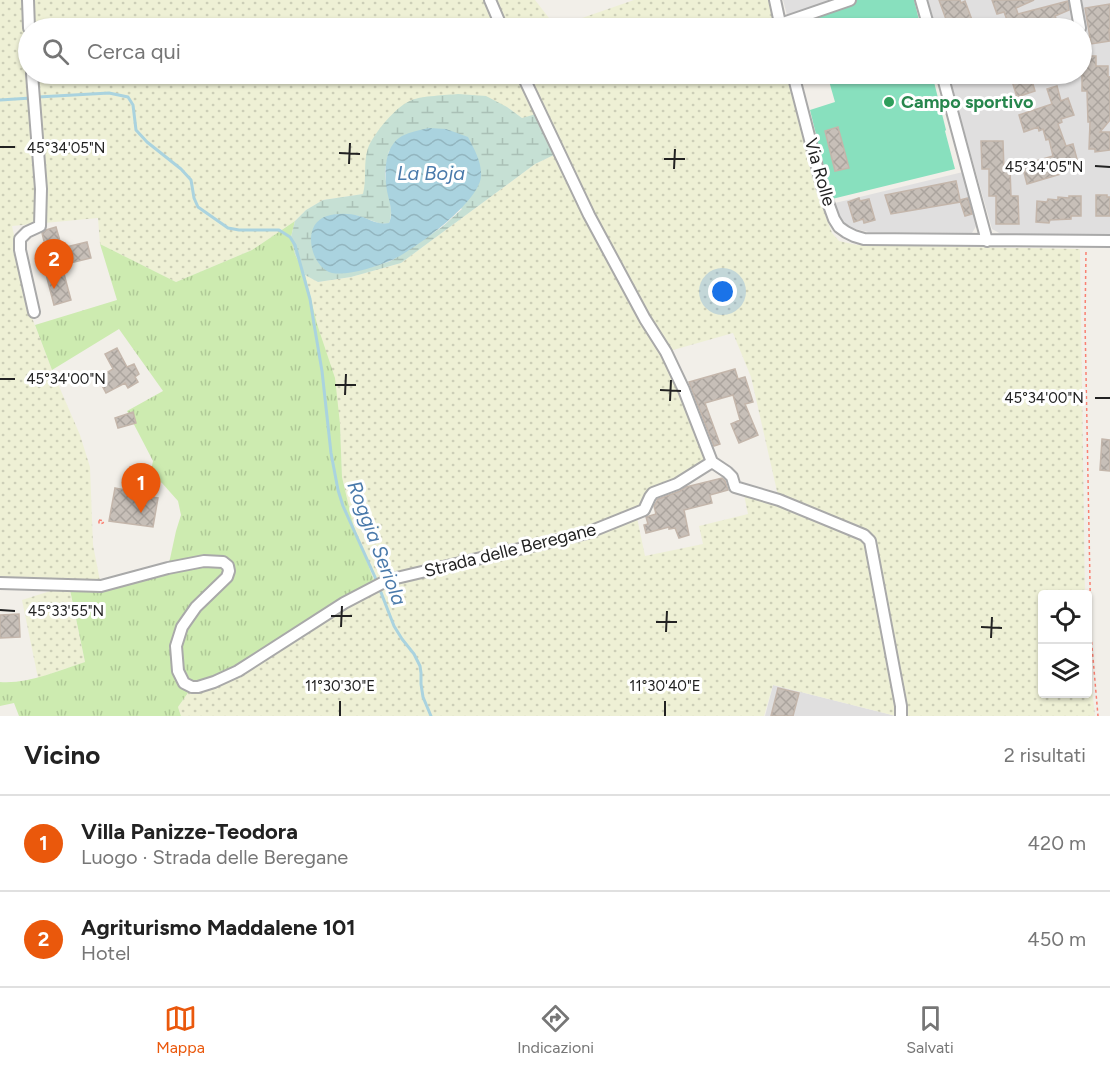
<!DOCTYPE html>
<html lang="it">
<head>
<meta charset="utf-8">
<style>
	:root { --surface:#fff; --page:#f6f6f6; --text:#222; --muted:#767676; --line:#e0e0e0; --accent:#ea580c }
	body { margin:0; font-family:Figtree,sans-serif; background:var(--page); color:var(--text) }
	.controls { position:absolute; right:18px; bottom:18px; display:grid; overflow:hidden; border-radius:6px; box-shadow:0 2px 4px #0004 }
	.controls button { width:54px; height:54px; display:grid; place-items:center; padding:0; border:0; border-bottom:2px solid var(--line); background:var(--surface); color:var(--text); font:30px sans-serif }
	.you { position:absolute; left:723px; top:292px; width:21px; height:21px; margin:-15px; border:4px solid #fff; border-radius:50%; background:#1a73e8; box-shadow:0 0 0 9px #1a73e833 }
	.badge { display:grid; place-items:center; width:39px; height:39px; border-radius:50%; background:var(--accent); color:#fff; font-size:20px; font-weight:700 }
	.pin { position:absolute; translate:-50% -50px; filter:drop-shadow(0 2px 3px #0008) }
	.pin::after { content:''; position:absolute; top:32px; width:21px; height:18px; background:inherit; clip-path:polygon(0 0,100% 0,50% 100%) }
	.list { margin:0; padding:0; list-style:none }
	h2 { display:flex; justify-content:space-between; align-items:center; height:78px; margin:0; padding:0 24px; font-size:26px }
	h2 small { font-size:20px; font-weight:400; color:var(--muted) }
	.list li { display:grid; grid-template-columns:39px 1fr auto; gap:18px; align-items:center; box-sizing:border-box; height:96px; padding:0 24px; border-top:2px solid var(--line) }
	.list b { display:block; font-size:22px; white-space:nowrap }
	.list p { margin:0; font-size:20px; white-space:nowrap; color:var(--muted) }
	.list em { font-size:20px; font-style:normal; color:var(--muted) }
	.icon { flex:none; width:33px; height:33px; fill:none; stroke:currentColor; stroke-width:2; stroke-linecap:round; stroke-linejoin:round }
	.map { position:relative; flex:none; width:1110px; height:716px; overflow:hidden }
	.search { position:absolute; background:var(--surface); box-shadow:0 2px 4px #0004; left:18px; right:18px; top:18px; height:66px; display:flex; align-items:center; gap:15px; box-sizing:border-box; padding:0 21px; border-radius:33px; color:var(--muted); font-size:22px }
	.sheet { height:270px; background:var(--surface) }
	nav { display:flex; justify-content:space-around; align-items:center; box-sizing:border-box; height:84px; border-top:2px solid var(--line); background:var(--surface); font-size:16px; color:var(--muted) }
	nav a { display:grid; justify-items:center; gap:3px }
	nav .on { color:var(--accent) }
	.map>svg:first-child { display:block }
	.residential { fill:#e0dfdf }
	.farmland { fill:url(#farmland-dots); fill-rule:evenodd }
	.grass { fill:url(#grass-tufts) }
	.wetland { fill:url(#wetland-marsh); fill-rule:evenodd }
	.pitch { fill:#88e0be }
	.water { fill:url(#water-waves) }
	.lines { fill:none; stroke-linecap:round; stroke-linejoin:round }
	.stream { stroke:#aad3df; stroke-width:3 }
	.building { fill:url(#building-cross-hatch); stroke:#c4b6ab; stroke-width:1.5 }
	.minor-casing { stroke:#a9a9a9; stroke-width:14 }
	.path { stroke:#fa8072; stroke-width:1.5; stroke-dasharray:3 3; stroke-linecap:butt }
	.minor { stroke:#fff; stroke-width:10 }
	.ticks { fill:none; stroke:#222; stroke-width:2 }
	.leisure-dot { fill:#2e9e5b; stroke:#fff; stroke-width:2 }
	.labels { text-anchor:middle; stroke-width:6; stroke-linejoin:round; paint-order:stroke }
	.leisure-label { font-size:18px; font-weight:bold; fill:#27864d; stroke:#fff; text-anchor:start }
	.street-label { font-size:18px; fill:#222; stroke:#fff }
	.water-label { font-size:20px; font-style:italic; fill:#4a7aab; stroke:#fff }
	.ticks-label { font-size:15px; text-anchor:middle; fill:#222; stroke:#fff; stroke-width:6; stroke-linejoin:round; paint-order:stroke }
</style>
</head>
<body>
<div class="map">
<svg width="1110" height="716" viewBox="0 0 1110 716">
	<defs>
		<pattern id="farmland-dots" width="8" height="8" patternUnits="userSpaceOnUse" patternTransform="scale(1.5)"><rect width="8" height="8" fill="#eef0d5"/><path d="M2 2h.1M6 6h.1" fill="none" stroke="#ccceb7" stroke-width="1.8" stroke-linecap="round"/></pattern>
		<pattern id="grass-tufts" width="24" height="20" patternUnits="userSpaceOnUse" patternTransform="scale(1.5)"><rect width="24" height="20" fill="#cdebb0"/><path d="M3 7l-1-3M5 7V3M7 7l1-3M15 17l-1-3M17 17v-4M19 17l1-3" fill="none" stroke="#b0c997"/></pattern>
		<pattern id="wetland-marsh" width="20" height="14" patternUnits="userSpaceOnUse" patternTransform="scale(1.5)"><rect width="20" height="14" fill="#c6e0d4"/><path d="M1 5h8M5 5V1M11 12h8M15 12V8" fill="none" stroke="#aac0b6"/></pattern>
		<pattern id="water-waves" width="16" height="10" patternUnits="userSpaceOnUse" patternTransform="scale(1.5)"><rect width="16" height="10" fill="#aad3df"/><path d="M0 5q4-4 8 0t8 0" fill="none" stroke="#92b5bf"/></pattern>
		<pattern id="building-cross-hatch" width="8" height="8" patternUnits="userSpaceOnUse" patternTransform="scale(1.5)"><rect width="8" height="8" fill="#c7bfb8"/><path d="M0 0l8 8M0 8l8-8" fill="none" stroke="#aba49e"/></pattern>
	</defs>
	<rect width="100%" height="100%" fill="#f2efe9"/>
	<path class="residential" d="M783,0h48l-44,15z
		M928,0h182v235l-109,-1 -9,-5 -44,-155h134v-46h-146z
		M963,172l14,53 -5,8 -104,-1 -16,-4 -8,-5 -6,-9 -3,-11z
		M773,685l123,31h-131z"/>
	<path class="farmland" d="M0,0h535l21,27 78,-27h135l6,28h-747v46h759l31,121 14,38 7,8 18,4 223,4 5,345h-43v100h46v-42l7,64h-199l-123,-31 -9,31h-583l-3,-9 14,-20 184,-101 -23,-62 -11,-47 -2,-53 -35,-149 13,7 33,-5 50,-14 134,-99 23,-11 -36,-35 -15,-11 -141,53v26l-2,8 -41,6 -17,10 -11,11 -43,29 -76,32 -76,-38 -2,-26 -86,8 19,89 21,55 28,65 10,32 3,78 8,41h-32l16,76 -47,16 -16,-78 44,-14 -66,-3zM733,333l18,44 28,123 -36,-10 5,24 -49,12 4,18 -58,12 -9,-43 24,-23 52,-28 -46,-110z"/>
	<path class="grass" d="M295,221l-4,16 4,17 10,21 12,49 18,54 5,46 2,53 11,47 23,62 -138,85 -46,16 -14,20 3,9h-162l-5,-13 -14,3v-24c29,2 57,-11 85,-20l-16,-77 32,1 67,-18 8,-37 5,-16 -3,-14 -16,-18 -12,-8 3,-14 -26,-50 36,-20 -44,-62 -67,41 -17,-45 82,-25 -17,-56 76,38 76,-32z"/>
	<path class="wetland" d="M458,94l28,2 21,11 15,11 18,-5 18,40 -23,11 -134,99 -50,14 -33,5 -13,-7 -10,-21 -4,-17 4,-16 11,-11 17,-10 40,-6c4,-15 0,-32 5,-46 6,-15 29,-43 44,-48 9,-4 35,-5 46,-6zM389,150l73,59 -20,18 -51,34 -19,6 -37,-53 24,2 22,8 8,-1c6,-15 -3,-33 -4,-49 0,-7 3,-16 4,-24z"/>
	<path class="pitch" d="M855,0h59l7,28h-107l-2,-7 5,-2 -1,-6z
		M827,74h105l14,56 -1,1 10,38 -123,30 -22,-89 25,-8z"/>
	<path class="water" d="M429,128l17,1 22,8c6,12 14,25 13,39 -1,26 -68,75 -91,85 -16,6 -41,15 -58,12 -21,-5 -32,-49 -5,-57 10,-3 22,-3 32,0 12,3 16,9 30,7 5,-11 0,-21 -2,-32 -3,-18 -3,-45 15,-55 8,-4 18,-6 27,-8z"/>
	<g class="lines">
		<path class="stream" d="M38,97l71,-4 19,4 5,8 3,25 11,12 34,27 10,11 3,18 4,9 30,21 11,2h40l11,7 5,8 15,54 4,25 8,47 9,82 7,37 5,16 32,71 19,49 8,13 12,15 6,12 1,7v11l2,13 8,19
			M0,100l31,-2"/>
	</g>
	<path class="building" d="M939,0h21l1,3 4,-2 10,27h-39v-2l11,-4z
		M992,0h42l-18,8 2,6 50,-13 1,9 -14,6 5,12h-50l-6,-16 -7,2z
		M1110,4v26h-1l1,11 -19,3 -6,-36z
		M1082,56h14v10h12v10l2,1v43l-10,12h10v18l-15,2v-3h-6l1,-27h-2l-1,-31h-5z
		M1027,74h3l5,17 -18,6 -6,-19z
		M1057,86l4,15 7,-3 6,17 -13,4 1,3 -4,2 8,22 7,-2 5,19 -18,5 1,6 -34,10 -5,-19 31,-9 -4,-17 -3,1 -3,-11 -4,2 -1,-4 -14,5 -5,-17 33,-11 -5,-15z
		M838,127l11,41 -14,3 -10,-40z
		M981,141h22l1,29 6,-1 1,27h7l1,28h-23v-28h-7v-27h-7z
		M956,181l4,19 8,-2 4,16 -7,2 -5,-15v1l-69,12 -6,-19z
		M1096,195h11v2h3v19h-14z
		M1069,196h12v20h-10v3l-21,1 -1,3 -13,-1 1,-21 10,1 1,-3 10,1v-3l11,1z
		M859,198l1,3 9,-2 6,21 -11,3 -1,-4 -9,3 -6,-20z
		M56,227l6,21 25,-6 4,16 -25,6 1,5 -4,1 8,30 -17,5 -13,-50 6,-2 -5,-20 4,-3z
		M117,348l10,19 7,-3 5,10 -4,3 3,5 -10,6 -3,-5 -19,10 -8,-15 15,-9 -8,-15z
		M735,369l3,10 7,-2 8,25 -8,2 13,31 -19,8 -8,-19 9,-4 -7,-25 -28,8 15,41 -6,2 -25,-64z
		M133,412l3,11 -18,5 -3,-10z
		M1102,439l8,1v31l-10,-1z
		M722,478l3,3 3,9 -18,5 2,8 -28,7 5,25 -10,3 -4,-10 -6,1v-2l-23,6 -2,-8 4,-1 -2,-7 10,-3 -2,-8 4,-7 22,-8 6,-4z
		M115,488l25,5 1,-2 10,2 -1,4 8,1 -5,29 -44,-6z
		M19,614l1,23 -20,1v-23z
		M778,688l21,5 -6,23h-22z"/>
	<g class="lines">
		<g class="minor-casing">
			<path id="minor" d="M28,0l1,28
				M490,0l12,28
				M775,0l6,28
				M921,0l8,28
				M1075,0l5,28
				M780,24l70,-24
				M32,74l9,115 -1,37 -13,6 -7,7v11l14,62
				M522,74l67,141 56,104 21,33 18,38 28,72 15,10 5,5 3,10 44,13 85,35 6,6 31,165v10
				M793,74l29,112 12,33 5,8 7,5 8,4 10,3 246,2
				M942,74l45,167
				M0,583l101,3 67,-18 36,-7 19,1 5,4 1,5 -2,6 -31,30 -14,20 -6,19 2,25 6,12 8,4h6l16,-5 24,-11 106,-68 44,-23 199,-47 57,-23 6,-13 3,-4 24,-9 35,-22"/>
		</g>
		<path class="path" d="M1086,252l-1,69 6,314 7,81
			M138,481l6,1 -1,3 -5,-1z
			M99,520l5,1 -1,2 -4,1z"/>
		<use href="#minor" class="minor"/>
	</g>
	<path class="ticks" d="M0,147h15M339,153l21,1M664,159h21M349,164l1,-21M1095,166l15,1M674,169l1,-20M0,379h15M335,385h21M660,390l21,1M345,395l1,-21M1095,398h15M670,401l1,-21M0,610l15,1M331,616h21M656,622h21M341,627l1,-21M981,627l21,1M666,632l1,-21M991,638l1,-21M340,716v-15M665,716v-15"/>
	<circle class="leisure-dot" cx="889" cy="102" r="6"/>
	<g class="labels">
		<g class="leisure-label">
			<text x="901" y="108">Campo sportivo</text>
		</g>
		<g class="street-label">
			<text transform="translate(820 172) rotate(74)" y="6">Via Rolle</text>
			<text transform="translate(510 550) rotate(-14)" y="6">Strada delle Beregane</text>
		</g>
		<g class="water-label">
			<text x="431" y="180">La Boja</text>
			<text transform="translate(377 543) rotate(69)" y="7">Roggia Seriola</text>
		</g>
	</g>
	<g class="ticks-label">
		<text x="66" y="153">45°34'05"N</text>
		<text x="1044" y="172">45°34'05"N</text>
		<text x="66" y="384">45°34'00"N</text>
		<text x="1044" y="403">45°34'00"N</text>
		<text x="66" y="616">45°33'55"N</text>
		<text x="340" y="691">11°30'30"E</text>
		<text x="665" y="691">11°30'40"E</text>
	</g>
</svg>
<div class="controls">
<button><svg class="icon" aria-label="locate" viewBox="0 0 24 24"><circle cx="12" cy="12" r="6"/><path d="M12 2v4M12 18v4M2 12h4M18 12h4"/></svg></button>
<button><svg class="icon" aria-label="layers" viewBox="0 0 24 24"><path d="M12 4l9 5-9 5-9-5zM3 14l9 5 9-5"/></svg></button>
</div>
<div class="you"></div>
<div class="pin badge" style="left:141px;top:513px">1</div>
<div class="pin badge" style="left:54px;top:289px">2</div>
<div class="search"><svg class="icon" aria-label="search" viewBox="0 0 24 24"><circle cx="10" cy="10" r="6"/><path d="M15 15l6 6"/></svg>Cerca qui</div>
</div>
<section class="sheet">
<h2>Vicino<small>2 risultati</small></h2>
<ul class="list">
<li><span class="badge">1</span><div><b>Villa Panizze-Teodora</b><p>Luogo · Strada delle Beregane</p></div><em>420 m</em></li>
<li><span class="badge">2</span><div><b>Agriturismo Maddalene 101</b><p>Hotel</p></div><em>450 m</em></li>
</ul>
</section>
<nav>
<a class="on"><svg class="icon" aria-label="map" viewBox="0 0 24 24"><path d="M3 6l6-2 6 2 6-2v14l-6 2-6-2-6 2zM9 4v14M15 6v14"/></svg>Mappa</a>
<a><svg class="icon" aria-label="directions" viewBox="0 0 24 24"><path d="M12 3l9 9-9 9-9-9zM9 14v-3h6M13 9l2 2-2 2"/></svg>Indicazioni</a>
<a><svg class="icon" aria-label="saved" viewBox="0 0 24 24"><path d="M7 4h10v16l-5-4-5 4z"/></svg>Salvati</a>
</nav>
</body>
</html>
